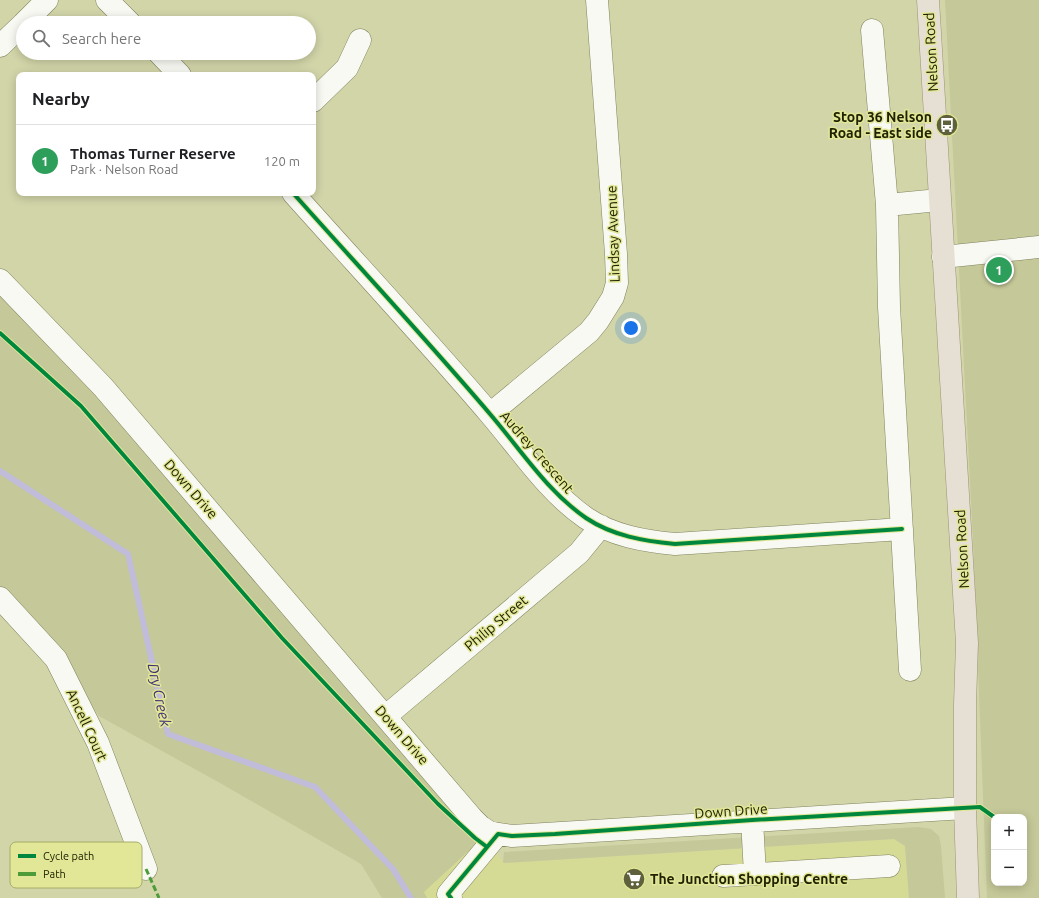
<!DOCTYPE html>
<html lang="en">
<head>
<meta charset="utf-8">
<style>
	:root { --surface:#fff; --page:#f2f2f2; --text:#202124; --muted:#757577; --line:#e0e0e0; --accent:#1a73e8 }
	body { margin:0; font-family:Ubuntu,sans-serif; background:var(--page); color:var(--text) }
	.controls { position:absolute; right:12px; bottom:12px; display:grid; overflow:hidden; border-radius:8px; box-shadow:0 2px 10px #0003 }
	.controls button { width:36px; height:36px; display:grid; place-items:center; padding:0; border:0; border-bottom:1px solid var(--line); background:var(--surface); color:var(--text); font:20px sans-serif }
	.you { position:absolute; left:631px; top:328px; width:14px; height:14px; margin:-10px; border:3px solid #fff; border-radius:50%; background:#1a73e8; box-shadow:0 0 0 6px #1a73e833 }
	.badge { display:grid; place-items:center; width:26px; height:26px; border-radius:50%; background:var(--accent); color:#fff; font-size:13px; font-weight:700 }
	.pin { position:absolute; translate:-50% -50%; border:2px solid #fff; box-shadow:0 1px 4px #0006 }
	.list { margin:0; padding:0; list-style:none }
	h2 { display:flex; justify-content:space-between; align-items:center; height:52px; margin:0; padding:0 16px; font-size:17px }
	h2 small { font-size:13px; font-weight:400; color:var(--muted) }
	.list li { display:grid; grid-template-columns:26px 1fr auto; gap:12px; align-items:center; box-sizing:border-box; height:72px; padding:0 16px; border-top:1px solid var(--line) }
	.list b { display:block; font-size:15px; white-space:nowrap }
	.list p { margin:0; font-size:13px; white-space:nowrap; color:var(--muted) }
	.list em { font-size:13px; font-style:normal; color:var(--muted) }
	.icon { flex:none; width:22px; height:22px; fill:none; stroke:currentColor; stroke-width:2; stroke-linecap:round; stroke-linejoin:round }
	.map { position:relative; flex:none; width:1039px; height:898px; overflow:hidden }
	.search { position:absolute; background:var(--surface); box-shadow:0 2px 10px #0003; left:16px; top:16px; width:300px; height:44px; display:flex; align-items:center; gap:10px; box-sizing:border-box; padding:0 14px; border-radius:22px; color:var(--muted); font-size:15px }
	.panel { position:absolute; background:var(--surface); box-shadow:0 2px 10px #0003; left:16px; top:72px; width:300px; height:124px; border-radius:8px }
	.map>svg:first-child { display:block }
	.built { fill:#d5da95 }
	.green { fill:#c5c898; fill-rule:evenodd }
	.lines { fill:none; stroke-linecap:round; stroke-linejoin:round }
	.stream { stroke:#c1bcda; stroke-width:6 }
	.minor-casing { stroke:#81835d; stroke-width:23 }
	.major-casing { stroke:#9d9274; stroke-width:23 }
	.minor { stroke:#f8f9f2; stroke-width:22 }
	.major { stroke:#e6dfd3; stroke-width:22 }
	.quiet { stroke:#4d9b39; stroke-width:3; stroke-dasharray:6 3; stroke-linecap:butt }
	.cycleway-casing { stroke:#e1e796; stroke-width:6 }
	.cycleway { stroke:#00873e; stroke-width:4 }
	.labels { text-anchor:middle; stroke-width:3; stroke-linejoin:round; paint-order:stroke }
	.street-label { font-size:14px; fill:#212202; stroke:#e1e796 }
	.poi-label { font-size:14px; font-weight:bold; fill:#212202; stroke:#e1e796; text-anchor:end }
	.water-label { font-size:15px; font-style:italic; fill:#423078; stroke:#e1e796 }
	.key { fill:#e1e796; stroke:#a7ac6a; stroke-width:1 }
	.key-label { font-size:11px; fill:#212202 }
</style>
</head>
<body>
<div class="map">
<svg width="1039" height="898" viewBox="0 0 1039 898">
	<rect width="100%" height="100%" fill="#d2d5a8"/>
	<path class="built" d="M484,836l20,27 390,-24 11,7 4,52h-482l-4,-6z"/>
	<path class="green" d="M945,0h94v898h-52l-14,-359zM994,817h30v66h-30z
		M0,284l489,548 -65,60 3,6h-45l-21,-34 -141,-81 -121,-67 -43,-57 -56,-61z
		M918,827l13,2 8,7 2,10 4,52h-36l-4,-52 -11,-7 -391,24 1,-11z"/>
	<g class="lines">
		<path class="stream" d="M0,471l128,83 40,180 147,53 78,82 18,29"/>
		<g class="minor-casing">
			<path id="minor" d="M107,0l23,23
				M24,23l23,-23
				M872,30l15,175 2,102 21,363
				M0,46l23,-22
				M159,53l21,22
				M313,101l34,-33 13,-28
				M293,193c66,74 133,146 197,221 31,36 57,77 96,104 27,18 58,23 89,26l227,-15
				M887,205l52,-5
				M943,257l96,-10
				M0,280l103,107 369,431 8,8 9,6 9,2 14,2 453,-28
				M490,414l99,-82 9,-11 15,-24 4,-14 -1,-29 -19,-254
				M0,598l56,61 42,84 48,126
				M386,716l193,-163 22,-27
				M752,820l3,54
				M723,876l166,-10
				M451,898l-3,-4 50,-60"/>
		</g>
		<g class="major-casing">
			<path id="major" d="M928,0l39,643 -2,61v104l3,90"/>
		</g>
		<use href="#minor" class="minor"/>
		<use href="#major" class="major"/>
		<path class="quiet" d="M146,869l13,29"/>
		<g class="cycleway-casing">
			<path id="cycleway" d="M293,193c66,74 133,146 197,221 31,36 57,77 96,104 27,18 58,23 89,26l227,-15
				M0,333l81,73 201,232 156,166 37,34 12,9
				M451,898l-3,-4 50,-60 14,2 43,-2 197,-14 228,-13 14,10"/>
		</g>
		<use href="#cycleway" class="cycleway"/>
	</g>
	<defs>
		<g id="bus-disc" transform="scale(1.15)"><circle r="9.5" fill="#5f613c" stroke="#e1e796"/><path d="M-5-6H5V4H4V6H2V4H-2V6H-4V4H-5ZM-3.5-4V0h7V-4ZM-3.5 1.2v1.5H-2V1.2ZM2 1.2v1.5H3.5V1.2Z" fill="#fff"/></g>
		<g id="supermarket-disc" transform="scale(1.15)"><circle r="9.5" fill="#5f613c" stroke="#e1e796"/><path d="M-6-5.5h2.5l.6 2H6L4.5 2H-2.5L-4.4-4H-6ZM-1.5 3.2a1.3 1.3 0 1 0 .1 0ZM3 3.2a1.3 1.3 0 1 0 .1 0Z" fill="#fff"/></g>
	</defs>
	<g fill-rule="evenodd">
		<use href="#bus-disc" x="947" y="125"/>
		<use href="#supermarket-disc" x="634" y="879"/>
	</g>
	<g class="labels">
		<g class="street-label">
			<text transform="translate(931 52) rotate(-93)" y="5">Nelson Road</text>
			<text transform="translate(613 234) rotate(-92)" y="5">Lindsay Avenue</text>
			<text transform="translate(537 452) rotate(49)" y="5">Audrey Crescent</text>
			<text transform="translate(191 489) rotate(49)" y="5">Down Drive</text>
			<text transform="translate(962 549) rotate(-93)" y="5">Nelson Road</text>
			<text transform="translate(496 623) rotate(-40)" y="5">Philip Street</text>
			<text transform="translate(87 725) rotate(65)" y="5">Ancell Court</text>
			<text transform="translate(402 735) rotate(49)" y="5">Down Drive</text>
			<text transform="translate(731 811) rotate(-4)" y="5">Down Drive</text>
		</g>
		<g class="poi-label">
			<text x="932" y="122">Stop 36 Nelson<tspan x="932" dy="16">Road - East side</tspan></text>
			<text x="650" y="884" text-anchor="start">The Junction Shopping Centre</text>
		</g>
		<g class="water-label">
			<text transform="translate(159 695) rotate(78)" y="5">Dry Creek</text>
		</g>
	</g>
	<rect x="10" y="842" width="132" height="46" rx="6" class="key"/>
	<rect x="18" y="854" width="18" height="4" fill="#00873e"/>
	<rect x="18" y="872" width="18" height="4" fill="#4d9b39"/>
	<g class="key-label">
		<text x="43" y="860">Cycle path</text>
		<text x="43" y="878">Path</text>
	</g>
</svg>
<div class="controls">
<button>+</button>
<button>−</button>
</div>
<div class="you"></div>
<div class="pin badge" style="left:999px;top:270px;background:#2e9e5b">1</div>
<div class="search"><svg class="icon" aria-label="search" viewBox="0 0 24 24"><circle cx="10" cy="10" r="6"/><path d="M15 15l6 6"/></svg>Search here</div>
<section class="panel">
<h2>Nearby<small></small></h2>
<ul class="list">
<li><span class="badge" style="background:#2e9e5b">1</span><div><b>Thomas Turner Reserve</b><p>Park · Nelson Road</p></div><em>120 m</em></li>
</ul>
</section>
</div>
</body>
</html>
